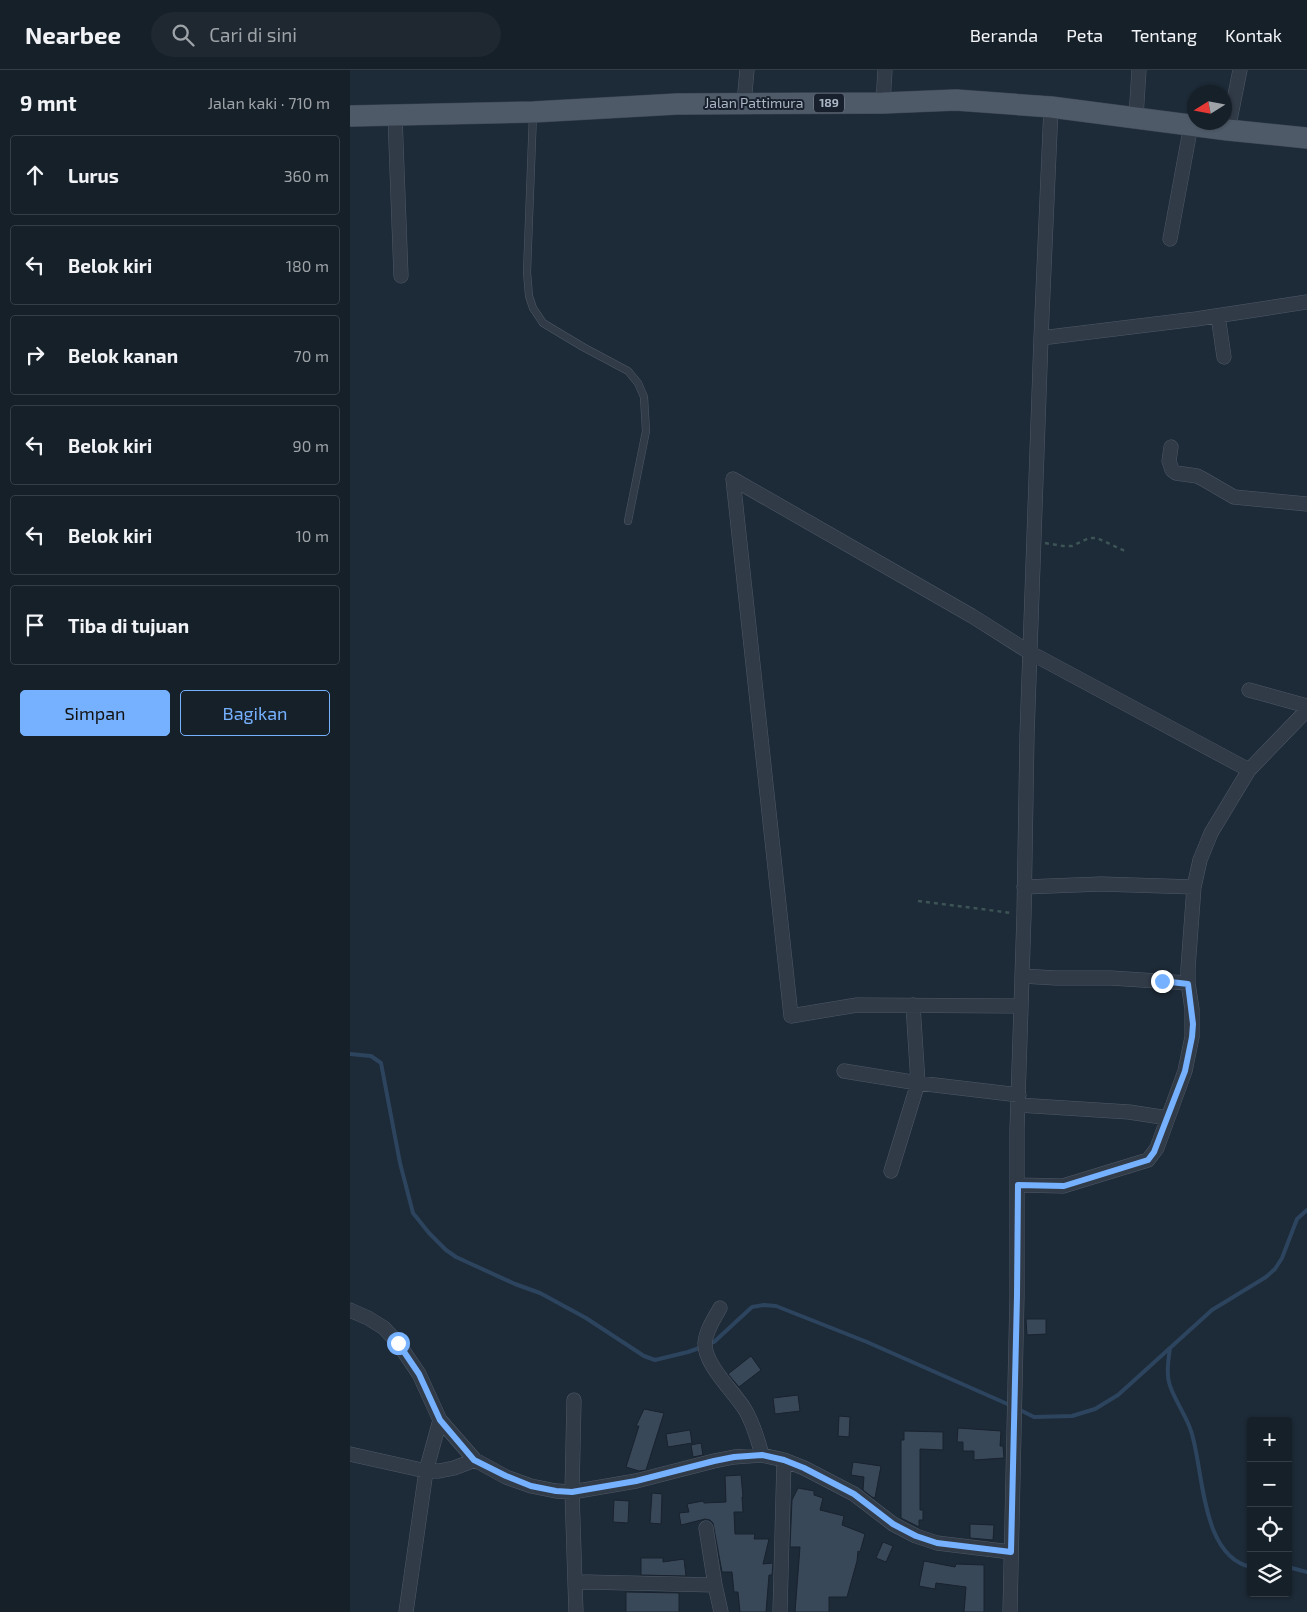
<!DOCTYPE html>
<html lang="id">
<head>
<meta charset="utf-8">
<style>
	:root { --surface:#162029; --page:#1f2831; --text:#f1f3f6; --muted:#9ea3a8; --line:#353e46; --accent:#76b1ff }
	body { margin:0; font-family:"Exo 2",sans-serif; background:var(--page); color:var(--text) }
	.controls { position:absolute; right:15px; bottom:15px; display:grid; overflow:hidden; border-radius:5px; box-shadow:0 1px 4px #0004 }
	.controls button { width:45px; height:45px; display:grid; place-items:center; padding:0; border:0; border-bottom:1px solid var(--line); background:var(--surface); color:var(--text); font:25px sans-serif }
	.compass { position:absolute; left:837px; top:15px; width:45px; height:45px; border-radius:50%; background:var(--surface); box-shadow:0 1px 4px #0004; rotate:259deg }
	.stop { position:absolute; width:15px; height:15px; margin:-11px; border:4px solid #76b1ff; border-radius:50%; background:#fff }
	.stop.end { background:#76b1ff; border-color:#fff; box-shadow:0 1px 5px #0008 }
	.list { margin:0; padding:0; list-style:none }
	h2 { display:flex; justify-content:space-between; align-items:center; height:65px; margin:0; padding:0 20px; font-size:21px }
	h2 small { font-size:16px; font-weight:400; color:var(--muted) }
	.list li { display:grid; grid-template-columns:32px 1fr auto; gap:15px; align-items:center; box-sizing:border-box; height:80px; margin:0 10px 10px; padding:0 10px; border:1px solid var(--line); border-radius:5px }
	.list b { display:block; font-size:19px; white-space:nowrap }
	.list em { font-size:16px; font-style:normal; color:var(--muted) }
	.actions { display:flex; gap:10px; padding:15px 20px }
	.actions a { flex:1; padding:11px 0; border:1px solid var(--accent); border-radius:5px; text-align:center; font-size:18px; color:var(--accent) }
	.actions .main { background:var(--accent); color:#111 }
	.icon { flex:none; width:28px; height:28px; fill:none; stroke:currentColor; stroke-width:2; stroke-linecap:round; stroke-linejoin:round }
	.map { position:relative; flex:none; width:957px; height:1542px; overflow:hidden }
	header { display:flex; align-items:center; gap:30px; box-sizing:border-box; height:70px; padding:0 25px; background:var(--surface); border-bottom:1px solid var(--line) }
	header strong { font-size:24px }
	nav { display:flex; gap:28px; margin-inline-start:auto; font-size:18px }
	.search { width:350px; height:45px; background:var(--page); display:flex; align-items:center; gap:12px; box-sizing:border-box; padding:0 18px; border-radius:28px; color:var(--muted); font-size:19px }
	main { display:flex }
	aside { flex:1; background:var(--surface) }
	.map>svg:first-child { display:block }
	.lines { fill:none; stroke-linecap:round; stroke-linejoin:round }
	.stream { stroke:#2d445e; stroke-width:4 }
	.building { fill:#394858; stroke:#19222e }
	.service-casing { stroke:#4f5966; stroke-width:8 }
	.minor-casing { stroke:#4f5966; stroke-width:15 }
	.primary-casing { stroke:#3b4451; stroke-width:22 }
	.path { stroke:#3d5456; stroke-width:2.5; stroke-dasharray:4 4; stroke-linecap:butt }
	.service { stroke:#313b48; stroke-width:7 }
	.minor { stroke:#313b48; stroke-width:14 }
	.primary { stroke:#4e5a68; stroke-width:21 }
	.route { stroke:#76b1ff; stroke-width:6 }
	.labels { text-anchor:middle; stroke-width:4; stroke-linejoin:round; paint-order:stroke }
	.shield { fill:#17202c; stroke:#7f8997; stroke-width:1 }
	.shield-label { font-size:12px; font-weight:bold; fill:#abb6c5 }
	.street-label { font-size:14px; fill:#abb6c5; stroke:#17202c }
</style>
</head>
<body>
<header>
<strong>Nearbee</strong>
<div class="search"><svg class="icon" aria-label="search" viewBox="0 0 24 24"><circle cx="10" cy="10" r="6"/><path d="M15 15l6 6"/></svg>Cari di sini</div>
<nav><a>Beranda</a><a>Peta</a><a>Tentang</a><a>Kontak</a></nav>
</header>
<main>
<aside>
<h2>9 mnt<small>Jalan kaki · 710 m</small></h2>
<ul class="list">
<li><svg class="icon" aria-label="ahead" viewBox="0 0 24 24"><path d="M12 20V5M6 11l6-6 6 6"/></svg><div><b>Lurus</b></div><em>360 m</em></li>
<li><svg class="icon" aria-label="left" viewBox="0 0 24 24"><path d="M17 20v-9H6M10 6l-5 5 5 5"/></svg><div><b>Belok kiri</b></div><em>180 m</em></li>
<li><svg class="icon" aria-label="right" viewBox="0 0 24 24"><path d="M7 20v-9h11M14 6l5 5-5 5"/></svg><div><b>Belok kanan</b></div><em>70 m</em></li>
<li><svg class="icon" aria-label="left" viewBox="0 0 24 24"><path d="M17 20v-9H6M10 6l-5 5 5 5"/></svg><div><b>Belok kiri</b></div><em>90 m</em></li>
<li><svg class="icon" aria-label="left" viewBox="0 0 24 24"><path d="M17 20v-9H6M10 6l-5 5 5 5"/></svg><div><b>Belok kiri</b></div><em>10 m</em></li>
<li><svg class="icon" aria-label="arrive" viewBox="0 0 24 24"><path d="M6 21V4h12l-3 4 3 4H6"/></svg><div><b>Tiba di tujuan</b></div></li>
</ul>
<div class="actions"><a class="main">Simpan</a><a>Bagikan</a></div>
</aside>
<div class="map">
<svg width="957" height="1542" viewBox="0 0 957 1542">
	<rect width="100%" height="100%" fill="#1d2a37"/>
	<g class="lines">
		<path class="stream" d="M0,984l21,2 10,7 19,100 13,50 16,20 17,17 10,7 59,27 25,9 46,25 58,38 11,4 33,-8 14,-5
			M359,1274l5,-2 38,-35 12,-2 12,1 91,36 145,64
			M820,1278c-1,8 -3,18 -2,27 0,16 18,39 23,56 13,38 9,125 60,136
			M668,1339l16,8 38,-1 23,-7 23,-14 94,-85 54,-33 9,-8 7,-11 15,-39 10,-9
			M938,1497l19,5"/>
	</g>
	<path class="building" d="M676,1249h20v15l-19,1z
		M401,1286l10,14 -22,17 -11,-13z
		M448,1325l2,16 -25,3 -2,-16z
		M294,1339l20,4 -18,57 -7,1 -13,-4 13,-41h-3z
		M489,1346l11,1 -1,20 -11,-1z
		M608,1358l43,3 -1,15h3l1,12 -30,2v-9h-11v-9h-6z
		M340,1360l2,13 -24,4 -2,-13z
		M554,1361l39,1v18l-23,-1v61h3v10h-4v7l-18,-9v-78h3z
		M351,1373l2,12 -10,2 -2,-12z
		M503,1392l28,4 -6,32 -3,-1 -9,-7 1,-13 -13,-2z
		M391,1405l2,22h-1l1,15h-9l1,22h20l-1,5h15l-6,25 10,-1 -1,12h-3l-3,37h-26l-2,-20h-4l-2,-20h-10l-9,-49 -3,-3 -5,-1 -24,6 -2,-12 10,-1 -2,-8 16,-3 1,2 22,-1 -1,-26z
		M448,1418l16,3v4l9,3 -3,12 24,6 -2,9 23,9 -5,18 -2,-1 -1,10 -10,36h-18v15h-34l5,-65h-10l2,-47z
		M302,1423l10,1 -1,30 -11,-1z
		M264,1430l15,1 -1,22 -15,-1z
		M620,1454l24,1 -1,15 -23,-2z
		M533,1472l10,4 -7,16 -10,-4z
		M291,1488h22v4l21,-3 2,17 -45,-1z
		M574,1491l31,6 1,-3 28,1v47h-20l2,-25 -30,-4 -1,6 -16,-3z
		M276,1522l53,1v19h-53z"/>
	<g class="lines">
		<g class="service-casing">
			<path id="service" d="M183,44l-6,158 2,24 4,12 10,15 40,24 45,24 10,12 6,14 2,34 -18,90"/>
		</g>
		<g class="minor-casing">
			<path id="minor" d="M394,33l3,-33
				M533,33l2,-33
				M45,46l6,160
				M786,47l3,-47
				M878,60l12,-60
				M820,169l21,-114
				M868,246l6,41
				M691,268l155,-19 111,-17
				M821,377l-2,14 3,9 4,3 21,3 6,3 31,18 73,7
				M899,620l58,16
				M674,817l77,-3 93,3
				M672,906l34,2h55l77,5v-15l6,-81 6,-27 11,-27 38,-63 58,-60
				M671,936l-164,-1 -66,11 -58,-537 239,137 57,36 220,118
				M494,1001l74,12 101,12
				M668,1035l111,7 39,6
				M541,1101l27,-88 -5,-78
				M668,1115l45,1 85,-26 9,-12 28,-77 7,-34v-28l-4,-26
				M370,1238c-6,11 -14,22 -15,35 -1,21 28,48 39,65 9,14 14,32 18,47
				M0,1240l18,8 16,10 14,15 21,31 21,46 35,40 31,17 25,9 25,5 16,1 64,-11 78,-20 20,-4 28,-2 22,5 20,8 50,26 39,30 23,12 21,7 74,9
				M224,1330l-2,92 3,91
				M0,1384l76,17h13l15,-3 21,-8
				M356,1458l9,57
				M56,1542l20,-141 14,-51
				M226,1542l-1,-29 11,-1 129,3 6,27
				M430,1542l4,-152
				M660,1542l7,-316v-166l7,-215 3,-180 14,-397 10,-231"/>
		</g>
		<g class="primary-casing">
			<path id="primary" d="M0,46l183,-4 144,-8 206,-1 73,-3 95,7 177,23 79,8"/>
		</g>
		<path class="path" d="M695,473l18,3h9l17,-8h8l30,14
			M568,831l94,12"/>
		<use href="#service" class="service"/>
		<use href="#minor" class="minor"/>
		<use href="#primary" class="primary"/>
	</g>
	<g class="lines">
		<path class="route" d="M48,1273l21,31 21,46 34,40 32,16 25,10 25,5 16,1 64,-11 78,-20 20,-4 28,-2 22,5 20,8 50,26 39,30 23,12 21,7 74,9 6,-256 1,-111 46,1 84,-26 6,-8 31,-81 7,-34 1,-13 -5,-40 -26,-3"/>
	</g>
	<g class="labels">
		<rect class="shield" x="464" y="23.5" width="30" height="19" rx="4"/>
		<g class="shield-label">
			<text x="479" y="37">189</text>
		</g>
		<g class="street-label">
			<text x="404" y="38">Jalan Pattimura</text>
		</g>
	</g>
</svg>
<div class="controls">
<button>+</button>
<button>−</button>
<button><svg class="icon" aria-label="locate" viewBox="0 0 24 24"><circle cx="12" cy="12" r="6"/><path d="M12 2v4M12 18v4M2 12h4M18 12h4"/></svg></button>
<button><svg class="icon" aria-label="layers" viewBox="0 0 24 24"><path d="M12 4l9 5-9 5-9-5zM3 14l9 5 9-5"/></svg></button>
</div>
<svg class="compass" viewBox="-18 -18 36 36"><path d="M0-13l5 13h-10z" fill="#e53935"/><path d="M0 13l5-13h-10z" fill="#9ea3a8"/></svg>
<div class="stop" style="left:48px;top:1273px"></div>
<div class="stop end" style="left:812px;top:911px"></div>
</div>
</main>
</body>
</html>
